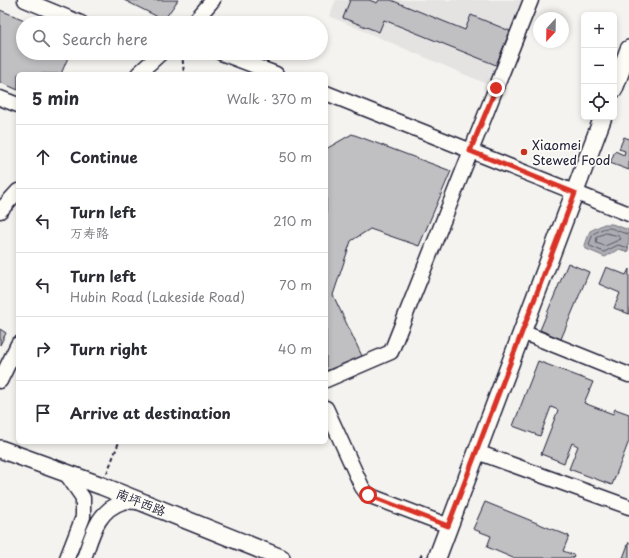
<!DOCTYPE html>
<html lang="en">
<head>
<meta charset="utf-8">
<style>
	:root { --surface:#fff; --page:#f2f2f3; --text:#2b2b33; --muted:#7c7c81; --line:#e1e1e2 }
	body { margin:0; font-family:"Playpen Sans","LXGW WenKai TC",sans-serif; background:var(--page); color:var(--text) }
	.controls { position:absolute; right:12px; top:12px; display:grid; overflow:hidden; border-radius:6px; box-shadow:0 2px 6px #0003 }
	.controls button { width:36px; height:36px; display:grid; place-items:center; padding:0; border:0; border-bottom:1px solid var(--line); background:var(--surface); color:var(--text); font:20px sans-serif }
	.compass { position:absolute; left:533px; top:12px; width:36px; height:36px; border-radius:50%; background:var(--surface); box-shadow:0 2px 6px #0003; rotate:202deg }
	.stop { position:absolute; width:12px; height:12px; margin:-9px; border:3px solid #d93025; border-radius:50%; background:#fff }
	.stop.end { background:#d93025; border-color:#fff; box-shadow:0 1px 4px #0008 }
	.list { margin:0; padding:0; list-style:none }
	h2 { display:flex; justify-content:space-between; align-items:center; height:52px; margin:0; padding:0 16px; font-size:17px }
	h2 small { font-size:13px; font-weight:400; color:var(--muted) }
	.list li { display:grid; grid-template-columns:26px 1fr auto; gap:12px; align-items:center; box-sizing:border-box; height:64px; padding:0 16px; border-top:1px solid var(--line) }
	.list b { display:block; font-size:15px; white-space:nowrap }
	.list p { margin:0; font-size:13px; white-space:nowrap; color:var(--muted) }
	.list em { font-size:13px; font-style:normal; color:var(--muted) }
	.icon { flex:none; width:22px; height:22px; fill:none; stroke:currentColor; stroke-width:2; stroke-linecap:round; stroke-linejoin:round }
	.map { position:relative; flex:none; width:629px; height:558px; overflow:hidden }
	.search { position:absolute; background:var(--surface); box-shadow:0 2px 6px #0003; left:16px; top:16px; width:312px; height:44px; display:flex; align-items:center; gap:10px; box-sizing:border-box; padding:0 14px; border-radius:22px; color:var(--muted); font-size:15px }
	.panel { position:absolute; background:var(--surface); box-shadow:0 2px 6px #0003; left:16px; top:72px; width:312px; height:372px; border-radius:6px }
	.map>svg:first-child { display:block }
	.built { fill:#e4e3e2 }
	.water { fill:#acacb2; stroke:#757582 }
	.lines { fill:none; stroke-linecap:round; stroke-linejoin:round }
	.shore { stroke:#59596b; stroke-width:1 }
	.building { fill:#c0bfc2; stroke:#22223b }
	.minor-casing { stroke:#22223b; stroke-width:17 }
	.major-casing { stroke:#22223b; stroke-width:20 }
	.path { stroke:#22223b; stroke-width:2; stroke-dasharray:4 3; stroke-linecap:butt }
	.minor { stroke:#fdfcf7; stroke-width:14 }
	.major { stroke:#fdfcf7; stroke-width:17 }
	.route { stroke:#d93025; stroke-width:5 }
	.poi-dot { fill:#c8321e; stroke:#fdfcf7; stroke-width:1.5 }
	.labels { text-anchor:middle; stroke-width:3.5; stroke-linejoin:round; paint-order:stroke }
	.poi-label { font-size:13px; fill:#22223b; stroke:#fdfcf7; text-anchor:start }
	.street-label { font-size:13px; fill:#22223b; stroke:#fdfcf7 }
</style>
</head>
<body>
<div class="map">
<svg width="629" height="558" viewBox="0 0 629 558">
	<rect width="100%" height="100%" fill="#f4f3ef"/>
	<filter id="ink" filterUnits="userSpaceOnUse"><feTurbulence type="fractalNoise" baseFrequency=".025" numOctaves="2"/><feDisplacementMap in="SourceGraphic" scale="8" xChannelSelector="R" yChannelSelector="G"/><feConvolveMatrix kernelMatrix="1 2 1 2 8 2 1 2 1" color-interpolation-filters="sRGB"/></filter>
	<g filter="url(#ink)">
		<path class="built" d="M336,0h193l-33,88 -167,-72z"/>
		<path class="water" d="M604,224h8l17,6 -1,22 -9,-3 -14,8 -21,-9 6,-17z"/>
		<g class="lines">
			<path class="shore" d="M606,233l13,3 2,3 -16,7 -9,-3 1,-6z
				M629,234c-19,-3 -16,-12 -36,0l-4,10 1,2 14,6 14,-7 11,3"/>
		</g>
		<path class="building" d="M124,0h54l-14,20z
			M350,0h19l8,3 2,-3h12l74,30 6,-15 39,16 -14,34 -112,-45 -5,12 -36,-14z
			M0,10l32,13h-9v30h47l-9,21h-43v16l-18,-8z
			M352,134l99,37 -32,75 -49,-17 -19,12 -18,54 29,61 -36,15v-222z
			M624,137l5,2v31l-19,-7 5,-12 9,4 1,-4 -6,-2z
			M568,263l21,9 -28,67 -21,-9z
			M606,267l20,8 3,-6v45l-15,-6 6,-15 -21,-9z
			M0,329l6,4 -6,12z
			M538,361l55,21 -9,21 29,11 2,-5 14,5v27l-17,44 -43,-16 9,-23 -6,-3 -8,20 -23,-9 17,-44 -7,-3 -11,29 -27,-10z
			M485,502l84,34 -6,15 11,4 -1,3h-60l-26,-11 4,-11 -18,-7z
			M629,542v16h-6z"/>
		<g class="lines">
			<g class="minor-casing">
				<path id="minor" d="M25,0l56,23
					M193,23l20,-23
					M221,53l55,21
					M138,74l23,-21
					M326,93l303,121
					M0,98l18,7
					M0,211l18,-20
					M522,332l107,43
					M326,380l65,-28 140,-352
					M0,381l18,-37
					M326,408l36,79 6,8 81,31
					M477,452l152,55
					M65,472l18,26v19l-16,41
					M84,558c8,-22 13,-48 39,-56 5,-1 11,0 16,0"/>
			</g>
			<g class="major-casing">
				<path id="major" d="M614,89l15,-40
					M0,449l102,37 179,72
					M437,558l166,-441"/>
			</g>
			<path class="path" d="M182,53l2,21
				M107,473l12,-31
				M420,558l3,-6"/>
			<use href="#minor" class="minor"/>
			<use href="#major" class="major"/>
		</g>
	</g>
	<g class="lines" filter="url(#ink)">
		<path class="route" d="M368,495l80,31 127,-333 -105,-42 26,-63"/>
	</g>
	<circle class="poi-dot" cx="524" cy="152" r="4"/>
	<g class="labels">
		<g class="poi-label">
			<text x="532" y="150">Xiaomei<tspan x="532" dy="15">Stewed Food</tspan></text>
		</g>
		<g class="street-label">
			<text transform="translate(141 502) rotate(22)" y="5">南坪西路</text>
		</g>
	</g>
</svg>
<div class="controls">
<button>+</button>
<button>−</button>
<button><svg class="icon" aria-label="locate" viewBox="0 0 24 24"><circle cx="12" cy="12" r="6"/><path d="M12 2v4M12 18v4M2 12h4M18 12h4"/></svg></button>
</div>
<svg class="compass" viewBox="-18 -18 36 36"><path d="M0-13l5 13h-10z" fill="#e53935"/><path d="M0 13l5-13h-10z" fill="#7c7c81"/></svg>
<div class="stop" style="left:368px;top:495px"></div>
<div class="stop end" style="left:496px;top:88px"></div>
<div class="search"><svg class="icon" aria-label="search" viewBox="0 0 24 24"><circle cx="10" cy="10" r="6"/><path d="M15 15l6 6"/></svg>Search here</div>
<section class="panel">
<h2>5 min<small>Walk · 370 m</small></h2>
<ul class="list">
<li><svg class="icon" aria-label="ahead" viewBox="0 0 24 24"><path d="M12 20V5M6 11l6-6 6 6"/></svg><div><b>Continue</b></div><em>50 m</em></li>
<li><svg class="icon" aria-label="left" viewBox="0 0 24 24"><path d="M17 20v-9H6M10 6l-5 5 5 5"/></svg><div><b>Turn left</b><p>万寿路</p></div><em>210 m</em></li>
<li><svg class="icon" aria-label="left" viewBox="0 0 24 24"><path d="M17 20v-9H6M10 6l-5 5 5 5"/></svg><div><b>Turn left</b><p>Hubin Road (Lakeside Road)</p></div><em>70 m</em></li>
<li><svg class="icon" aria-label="right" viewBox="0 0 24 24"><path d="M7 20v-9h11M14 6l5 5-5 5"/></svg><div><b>Turn right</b></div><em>40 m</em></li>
<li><svg class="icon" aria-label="arrive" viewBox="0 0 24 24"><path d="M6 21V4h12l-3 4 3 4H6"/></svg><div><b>Arrive at destination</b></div></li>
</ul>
</section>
</div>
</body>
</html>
